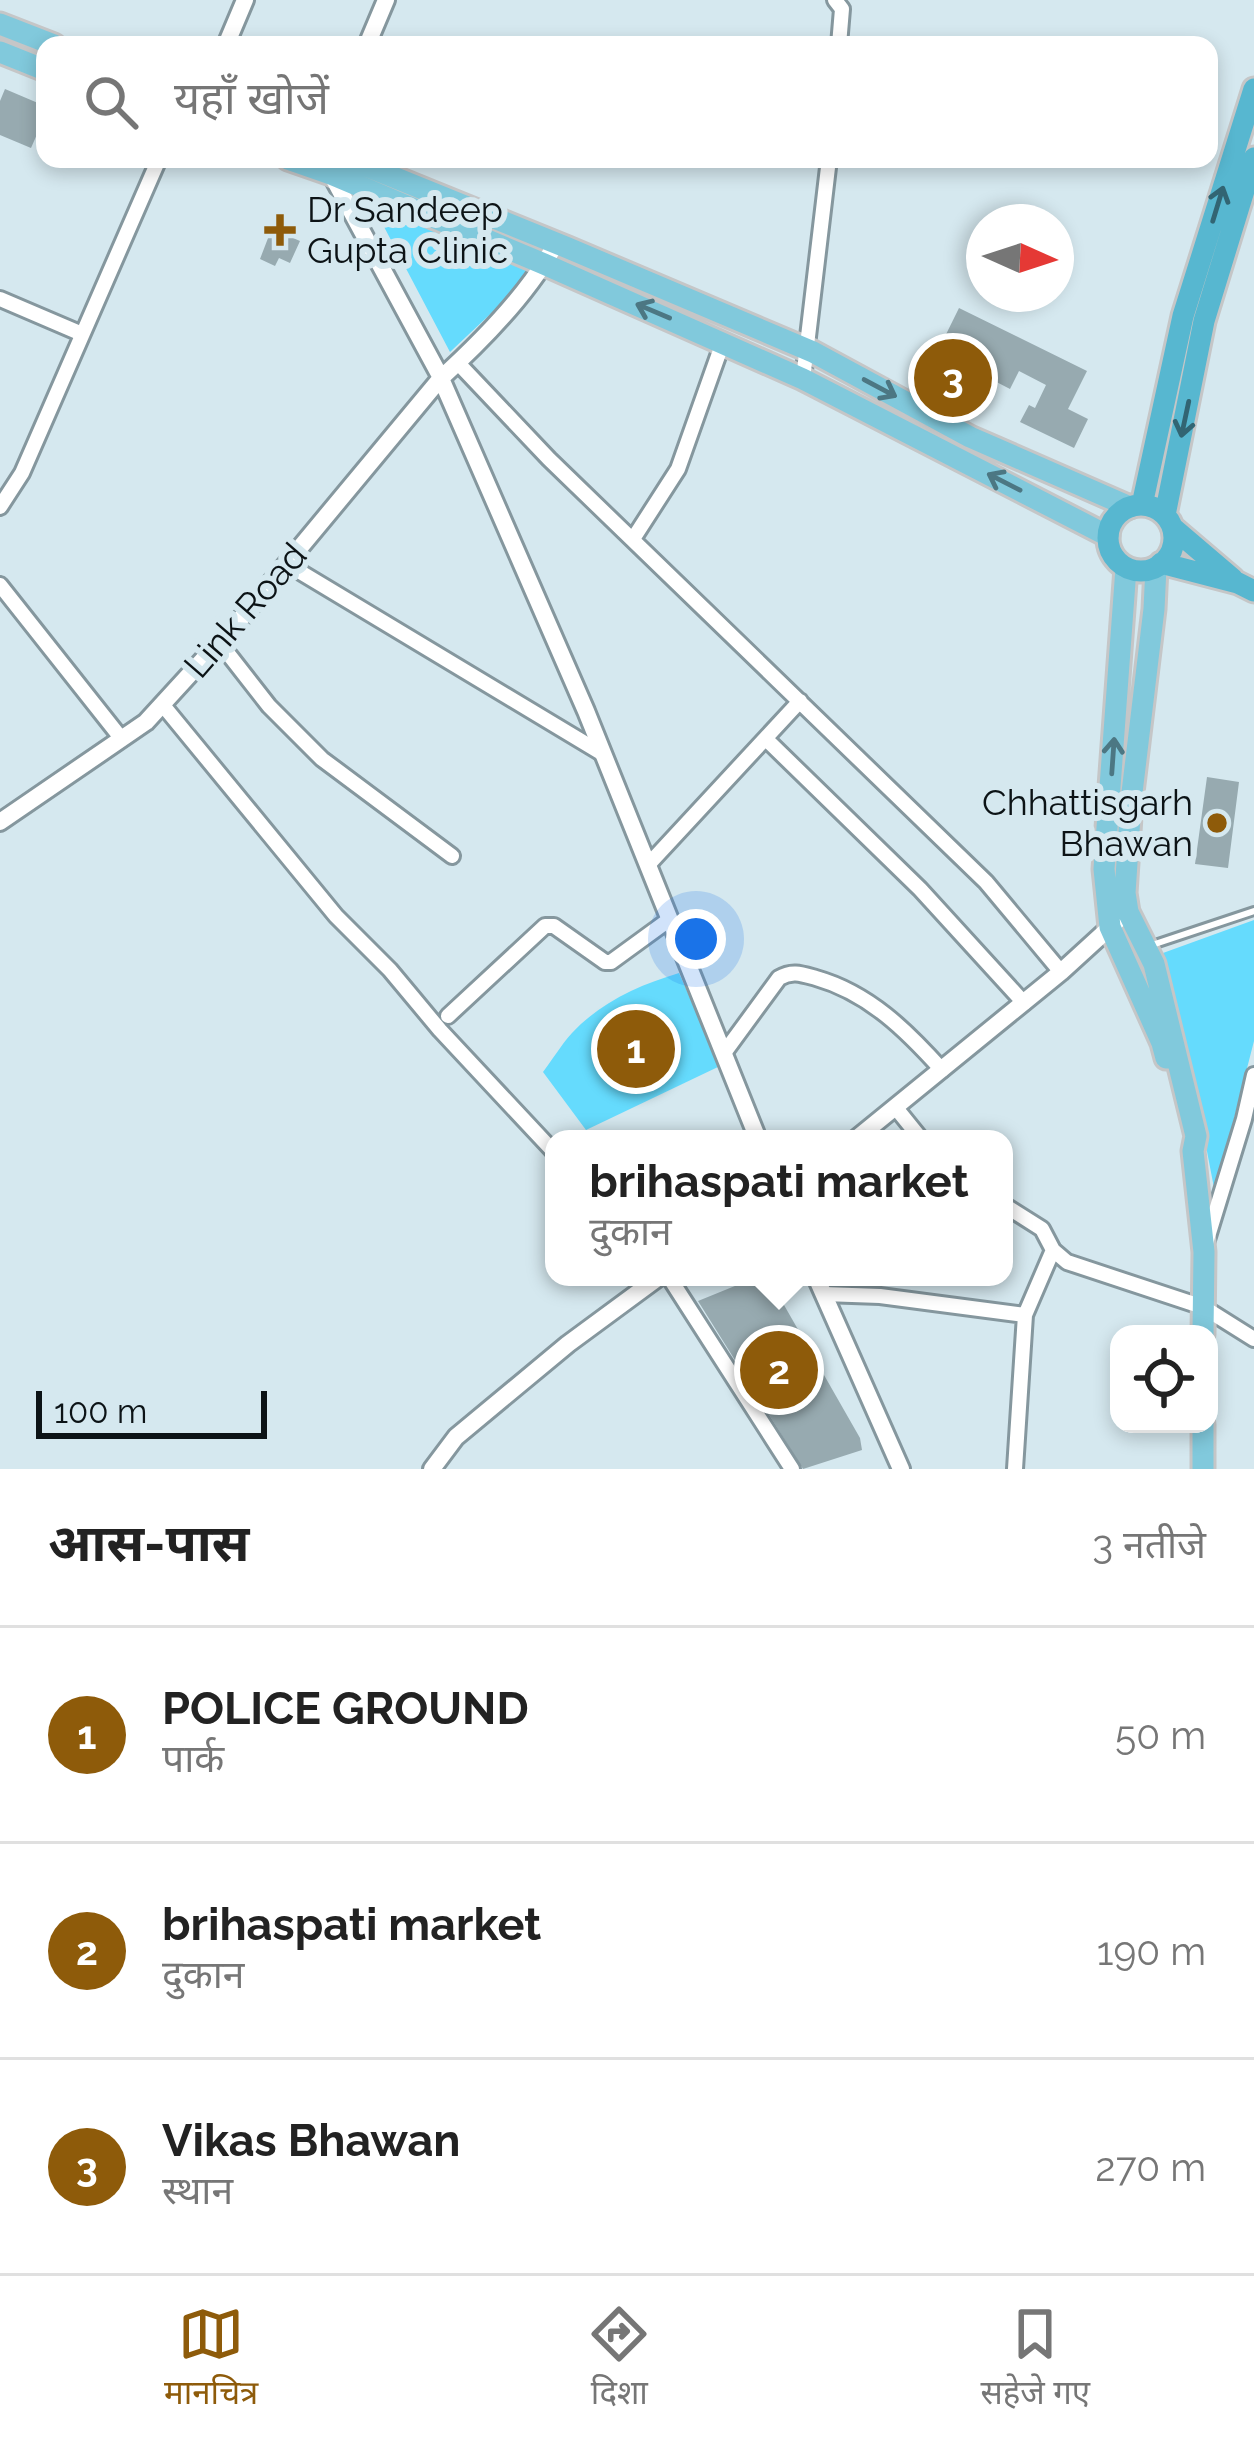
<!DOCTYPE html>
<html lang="hi">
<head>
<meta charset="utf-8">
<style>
	:root { --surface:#fff; --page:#f2f2f2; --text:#222; --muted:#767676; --line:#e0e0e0; --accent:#8e5b0a }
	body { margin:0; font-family:Raleway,"Noto Sans Devanagari",sans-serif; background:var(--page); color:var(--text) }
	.controls { position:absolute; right:36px; bottom:36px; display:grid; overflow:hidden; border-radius:24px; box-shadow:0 6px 18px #0003 }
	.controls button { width:108px; height:108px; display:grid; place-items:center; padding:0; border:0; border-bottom:3px solid var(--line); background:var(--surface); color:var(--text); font:60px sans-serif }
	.compass { position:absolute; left:966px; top:204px; width:108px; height:108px; border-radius:50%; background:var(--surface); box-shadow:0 6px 18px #0003; rotate:93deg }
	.scale { position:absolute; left:36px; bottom:30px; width:231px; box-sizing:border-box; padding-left:12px; border:6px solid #0c1316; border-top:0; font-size:33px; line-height:42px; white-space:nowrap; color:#0c1316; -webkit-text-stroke:9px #d5e8ef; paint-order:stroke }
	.you { position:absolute; left:696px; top:939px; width:42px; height:42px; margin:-30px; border:9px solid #fff; border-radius:50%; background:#1a73e8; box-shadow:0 0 0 18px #1a73e833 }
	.badge { display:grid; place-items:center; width:78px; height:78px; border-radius:50%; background:var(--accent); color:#fff; font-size:39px; font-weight:700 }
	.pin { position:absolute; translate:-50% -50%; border:6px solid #fff; box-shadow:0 3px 12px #0006 }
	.popup { position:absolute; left:545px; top:1130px; width:468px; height:156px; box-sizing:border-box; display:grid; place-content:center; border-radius:24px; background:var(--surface); filter:drop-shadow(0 3px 9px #0005); font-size:39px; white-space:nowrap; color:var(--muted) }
	.popup b { font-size:45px; color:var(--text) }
	.popup::after { content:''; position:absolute; left:50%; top:100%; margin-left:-24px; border:24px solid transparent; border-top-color:var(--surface) }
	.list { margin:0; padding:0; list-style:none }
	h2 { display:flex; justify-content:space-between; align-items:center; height:156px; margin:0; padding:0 48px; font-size:51px }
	h2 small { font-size:39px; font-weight:400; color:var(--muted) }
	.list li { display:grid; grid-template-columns:78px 1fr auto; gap:36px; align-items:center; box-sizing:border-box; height:216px; padding:0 48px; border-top:3px solid var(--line) }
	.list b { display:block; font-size:45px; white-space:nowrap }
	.list p { margin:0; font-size:39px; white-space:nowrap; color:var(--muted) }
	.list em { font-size:39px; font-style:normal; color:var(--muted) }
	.icon { flex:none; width:66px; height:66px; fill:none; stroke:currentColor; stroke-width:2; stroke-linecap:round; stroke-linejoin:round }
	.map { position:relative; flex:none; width:1254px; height:1469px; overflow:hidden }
	.search { position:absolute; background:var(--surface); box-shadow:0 6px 18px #0003; left:36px; right:36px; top:36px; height:132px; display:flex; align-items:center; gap:30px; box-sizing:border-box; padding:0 42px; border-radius:24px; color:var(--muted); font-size:45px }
	.sheet { height:804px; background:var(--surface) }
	nav { display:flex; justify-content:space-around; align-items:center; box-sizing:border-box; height:168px; border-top:3px solid var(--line); background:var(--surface); font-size:33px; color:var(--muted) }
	nav a { display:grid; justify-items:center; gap:6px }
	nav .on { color:var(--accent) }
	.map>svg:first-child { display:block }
	.green { fill:#65dbfd }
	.building { fill:#97aab0 }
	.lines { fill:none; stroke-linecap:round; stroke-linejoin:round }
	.service-casing { stroke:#85979e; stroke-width:12 }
	.minor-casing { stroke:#85979e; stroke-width:20 }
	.tertiary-casing { stroke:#85979e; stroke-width:22 }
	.primary-casing { stroke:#c5c6c7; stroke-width:27 }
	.trunk-casing { stroke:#c5c6c7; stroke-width:27 }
	.service { stroke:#fff; stroke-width:6 }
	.minor { stroke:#fff; stroke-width:14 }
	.tertiary { stroke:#fff; stroke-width:16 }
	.primary { stroke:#81c9dc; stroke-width:21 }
	.trunk { stroke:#57b7d0; stroke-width:21 }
	.oneway { stroke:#326573 }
	.oneway2 { stroke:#4c7783 }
	.poi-dot { fill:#8e5b0a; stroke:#d5e8ef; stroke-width:4.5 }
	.labels { text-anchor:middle; stroke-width:12; stroke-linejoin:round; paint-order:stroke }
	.poi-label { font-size:36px; fill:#0c1316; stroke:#d5e8ef; text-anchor:start }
	.street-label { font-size:36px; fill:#0c1316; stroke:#d5e8ef }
</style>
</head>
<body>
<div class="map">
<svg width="1254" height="1469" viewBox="0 0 1254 1469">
	<rect width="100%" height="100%" fill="#d5e8ef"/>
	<path class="green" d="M372,204l162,69 -84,79z
		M1254,920v121l-39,152 -26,-135 -26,-105z
		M679,973l41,93 -134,64 -43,-58c10,-13 18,-27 29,-39 29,-31 67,-48 107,-60z"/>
	<path class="building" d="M5,89l40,17v10l-14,32 -31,-13v-34z
		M275,220l21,10 -3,8 7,3 -10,22 -11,-5 -4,8 -15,-7z
		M959,308l128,63 -19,38 20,10 -14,29 -54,-26 9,-17 6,3 11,-23 -27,-14 -9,18 -27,-14 -14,28 -46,-22z
		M1207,777l32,5 -11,86 -33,-4z
		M757,1277h11l92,161 2,12 -59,19 -105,-168z"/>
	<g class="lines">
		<g class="service-casing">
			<path id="service" d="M1149,946l105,-35"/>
		</g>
		<g class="minor-casing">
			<path id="minor" d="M835,0l7,9 -3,36
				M0,299l82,35
				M458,363l91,96 437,423 75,90
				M803,379l26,-220
				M0,507l22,-34 137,-314
				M633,539l45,-70 45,-127
				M287,564l316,190
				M0,585l121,153
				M219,642l50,64 53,53 130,97
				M162,704l174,212 54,54 50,60 114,122
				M767,740l153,149 104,114
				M648,865l152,-164
				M448,1016l97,-90h9l51,36h6l59,-43
				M724,1053l55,-75c13,-8 23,-4 37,0 53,15 91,53 126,92
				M896,1108l25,31
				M1004,1205l38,24 11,21 14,12 136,45 51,32
				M1206,1243l38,-124 10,-44
				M669,1277l123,192
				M824,1294l56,2 145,19
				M1015,1469l10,-154 28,-65"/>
		</g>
		<g class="tertiary-casing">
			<path id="tertiary" d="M226,45l19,-45
				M367,45l19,-45
				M331,159v15l108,200 147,337 172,428
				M0,822l146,-100 98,-107 196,-236c42,-38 90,-87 116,-136
				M856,1139l205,-167 57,-52
				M816,1277l85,192
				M432,1469l24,-32 112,-93 91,-67"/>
		</g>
		<g class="primary-casing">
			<path id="primary" d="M0,24l54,21
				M0,52l45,18
				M288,159l43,15 213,90 259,115 305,157
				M349,159l219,89 245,104 157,85 160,70
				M1156,567l-2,42 -23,192 -6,92 3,19 26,52 42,172 -3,15 11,101 -1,82
				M1126,568l-22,301 6,58 52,116 4,15
				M1203,1469v-45"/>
		</g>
		<g class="trunk-casing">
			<path id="trunk" d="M1142,505l41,-189 71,-227
				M1108 538a33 33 0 1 1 66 0a33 33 0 1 1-66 0Z
				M1165,515l39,-194 50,-163
				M1172,527l61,52
				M1161,563l77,20 16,8"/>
		</g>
		<use href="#service" class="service"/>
		<use href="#minor" class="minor"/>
		<use href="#tertiary" class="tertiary"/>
		<use href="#primary" class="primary"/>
		<use href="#trunk" class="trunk"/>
	</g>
	<defs><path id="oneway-shaft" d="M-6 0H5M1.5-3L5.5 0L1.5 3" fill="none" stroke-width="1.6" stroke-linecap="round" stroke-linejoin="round" transform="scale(3)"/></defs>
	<g class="oneway">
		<use href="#oneway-shaft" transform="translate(1218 204) rotate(-73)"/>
		<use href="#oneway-shaft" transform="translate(1185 419) rotate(102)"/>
	</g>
	<g class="oneway2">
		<use href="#oneway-shaft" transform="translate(653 311) rotate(-157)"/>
		<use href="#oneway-shaft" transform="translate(880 388) rotate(28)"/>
		<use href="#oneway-shaft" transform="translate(1004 482) rotate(-153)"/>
		<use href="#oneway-shaft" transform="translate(1113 756) rotate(-86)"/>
	</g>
	<g class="poi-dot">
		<path d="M274 212h12v12h12v12h-12v12h-12v-12h-12v-12h12z"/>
		<circle cx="1217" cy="823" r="12"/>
	</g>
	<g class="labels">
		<g class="poi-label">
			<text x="307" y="222">Dr Sandeep<tspan x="307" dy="41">Gupta Clinic</tspan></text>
			<text x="1193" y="815" text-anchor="end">Chhattisgarh<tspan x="1193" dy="41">Bhawan</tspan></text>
		</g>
		<g class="street-label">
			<text transform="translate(245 610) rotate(-49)" y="13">Link Road</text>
		</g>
	</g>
</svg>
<div class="controls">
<button><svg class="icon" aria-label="locate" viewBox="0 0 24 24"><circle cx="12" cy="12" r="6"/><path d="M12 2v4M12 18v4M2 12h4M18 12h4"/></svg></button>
</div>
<svg class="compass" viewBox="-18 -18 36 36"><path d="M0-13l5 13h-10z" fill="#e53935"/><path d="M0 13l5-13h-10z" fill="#767676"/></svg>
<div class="scale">100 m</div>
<div class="you"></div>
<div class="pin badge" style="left:636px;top:1049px">1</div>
<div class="pin badge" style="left:779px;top:1370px">2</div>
<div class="popup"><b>brihaspati market</b>दुकान</div>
<div class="pin badge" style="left:953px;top:378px">3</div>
<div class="search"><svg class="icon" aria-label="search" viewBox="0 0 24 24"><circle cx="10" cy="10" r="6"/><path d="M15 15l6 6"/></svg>यहाँ खोजें</div>
</div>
<section class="sheet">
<h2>आस-पास<small>3 नतीजे</small></h2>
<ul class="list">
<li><span class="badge">1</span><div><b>POLICE GROUND</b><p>पार्क</p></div><em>50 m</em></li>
<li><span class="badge">2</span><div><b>brihaspati market</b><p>दुकान</p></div><em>190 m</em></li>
<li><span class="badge">3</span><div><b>Vikas Bhawan</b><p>स्थान</p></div><em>270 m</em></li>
</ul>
</section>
<nav>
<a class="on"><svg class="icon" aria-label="map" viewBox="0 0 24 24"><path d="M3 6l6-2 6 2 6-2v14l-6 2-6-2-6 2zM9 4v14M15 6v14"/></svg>मानचित्र</a>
<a><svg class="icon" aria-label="directions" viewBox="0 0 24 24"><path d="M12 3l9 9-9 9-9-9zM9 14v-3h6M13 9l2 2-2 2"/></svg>दिशा</a>
<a><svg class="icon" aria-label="saved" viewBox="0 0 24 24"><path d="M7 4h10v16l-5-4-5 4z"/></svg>सहेजे गए</a>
</nav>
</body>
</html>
